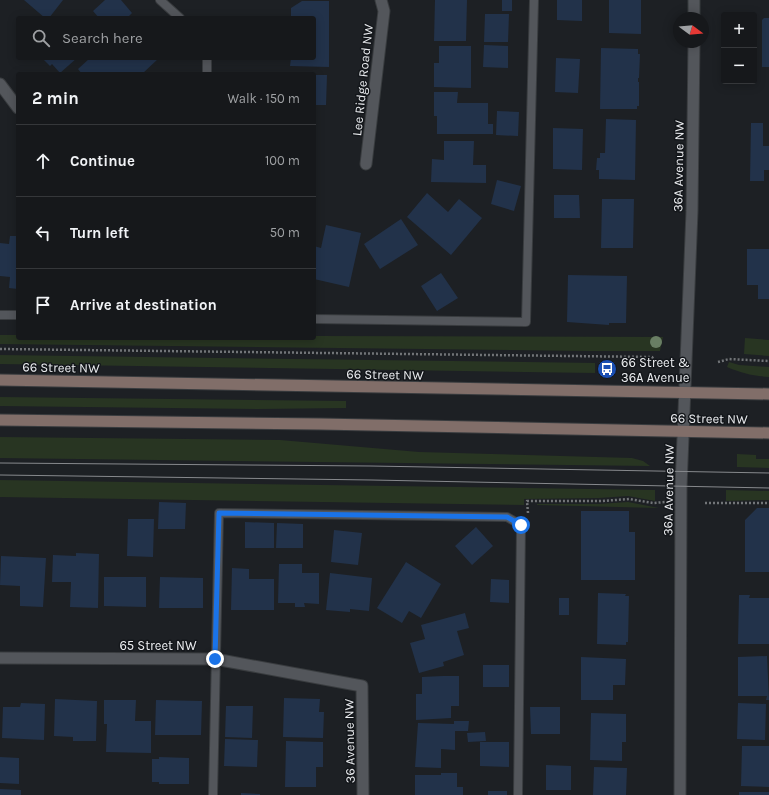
<!DOCTYPE html>
<html lang="en">
<head>
<meta charset="utf-8">
<style>
	:root { --surface:#16181b; --page:#232528; --text:#f1f3f6; --muted:#9ea0a3; --line:#35373a }
	body { margin:0; font-family:Karla,sans-serif; background:var(--page); color:var(--text) }
	.controls { position:absolute; right:12px; top:12px; display:grid; overflow:hidden; border-radius:4px; box-shadow:0 2px 10px #0003 }
	.controls button { width:36px; height:36px; display:grid; place-items:center; padding:0; border:0; border-bottom:1px solid var(--line); background:var(--surface); color:var(--text); font:20px sans-serif }
	.compass { position:absolute; left:673px; top:12px; width:36px; height:36px; border-radius:50%; background:var(--surface); box-shadow:0 2px 10px #0003; rotate:106deg }
	.stop { position:absolute; width:12px; height:12px; margin:-9px; border:3px solid #1a73e8; border-radius:50%; background:#fff }
	.stop.end { background:#1a73e8; border-color:#fff; box-shadow:0 1px 4px #0008 }
	.list { margin:0; padding:0; list-style:none }
	h2 { display:flex; justify-content:space-between; align-items:center; height:52px; margin:0; padding:0 16px; font-size:17px }
	h2 small { font-size:13px; font-weight:400; color:var(--muted) }
	.list li { display:grid; grid-template-columns:26px 1fr auto; gap:12px; align-items:center; box-sizing:border-box; height:72px; padding:0 16px; border-top:1px solid var(--line) }
	.list b { display:block; font-size:15px; white-space:nowrap }
	.list em { font-size:13px; font-style:normal; color:var(--muted) }
	.icon { flex:none; width:22px; height:22px; fill:none; stroke:currentColor; stroke-width:2; stroke-linecap:round; stroke-linejoin:round }
	.map { position:relative; flex:none; width:769px; height:795px; overflow:hidden }
	.search { position:absolute; background:var(--surface); box-shadow:0 2px 10px #0003; left:16px; top:16px; width:300px; height:44px; display:flex; align-items:center; gap:10px; box-sizing:border-box; padding:0 14px; border-radius:4px; color:var(--muted); font-size:15px }
	.panel { position:absolute; background:var(--surface); box-shadow:0 2px 10px #0003; left:16px; top:72px; width:300px; height:268px; border-radius:4px }
	.map>svg:first-child { display:block }
	.green { fill:#283522 }
	.building { fill:#22324a }
	.lines { fill:none; stroke-linecap:round; stroke-linejoin:round }
	.service-casing { stroke:#393c3f; stroke-width:10 }
	.minor-casing { stroke:#393c3f; stroke-width:13 }
	.tertiary-casing { stroke:#393c3f; stroke-width:13 }
	.secondary-casing { stroke:#393c3f; stroke-width:13 }
	.path { stroke:#727578; stroke-width:2.5; stroke-dasharray:2 2; stroke-linecap:butt }
	.service { stroke:#53565b; stroke-width:8 }
	.minor { stroke:#53565b; stroke-width:11 }
	.tertiary { stroke:#53565b; stroke-width:11 }
	.secondary { stroke:#816e69; stroke-width:11 }
	.tram { stroke:#87898d; stroke-width:1 }
	.tree { fill:#697e64 }
	.route { stroke:#1a73e8; stroke-width:5 }
	.labels { text-anchor:middle; stroke-width:3; stroke-linejoin:round; paint-order:stroke }
	.street-label { font-size:13px; fill:#ebedf0; stroke:#14171b }
	.poi-label { font-size:13px; fill:#ebedf0; stroke:#14171b; text-anchor:start }
</style>
</head>
<body>
<div class="map">
<svg width="769" height="795" viewBox="0 0 769 795">
	<rect width="100%" height="100%" fill="#1d2024"/>
	<path class="green" d="M0,335h18v3h296v-2l349,1 -3,14h-71l-589,-7z
		M745,338l24,2v16l-25,-2z
		M0,355l595,8v10l-595,-9z
		M729,362l10,3 30,2v10c-16,-1 -28,-4 -42,-10z
		M0,397l346,4v7l-87,1 -259,-3z
		M0,437l280,3 139,12 213,6 11,3 7,5 -650,-8z
		M737,454l19,1v4h13v9l-32,-1z
		M0,480l655,10v11l-27,-5 -29,2 -75,1v6l-524,-8z
		M726,490l43,1v9l-43,1z
		M628,502l31,6 -122,-3v-1h62z"/>
	<path class="building" d="M24,0h39l-14,18h-4z
		M105,0h16l11,13 -5,5h-28l-6,-7z
		M435,0h32l-1,41h-32z
		M502,0h10v11h-10z
		M557,0h25v21l-25,-1z
		M609,0h32v34l-32,-1z
		M302,1h27v66l-39,-1 1,-8h23v-40h-23v-10z
		M485,14h24l-1,28h-24z
		M764,18h5v49h-7v-47z
		M484,45l24,1v22l-25,-1z
		M439,46h32v42l-37,-1v-24h5z
		M601,48l37,1v5h2l-1,24h-1v4h1v24h-2v3h-37z
		M42,58h35l-17,15 -8,-9 -2,2z
		M90,58h69l-17,16h-60l-4,-5z
		M556,58l24,1 -2,34 -23,-1z
		M314,75h13l-1,30h-12z
		M434,92h24l-1,11h31v21h5v10h-56v-18h-3z
		M497,111l22,1 -1,24 -22,-1z
		M606,119l30,1 -1,60 -36,-1v-9h-3l1,-12h3v-5h5z
		M751,123h12v23h6v24h-5v11h-14z
		M553,128l30,1 -1,41 -29,-1z
		M444,141h30l-1,24h13v18l-55,-1 1,-23 12,1z
		M497,180l24,6 -7,25 -23,-7z
		M427,193l21,19 11,-13 23,19 -31,37 -44,-38z
		M554,195h25l1,23h-26z
		M602,199h32l-1,49h-32z
		M401,219l17,26 -38,24 -16,-25z
		M326,225l35,8 -12,54 -35,-8v-33l7,2z
		M10,236h8v53l-9,-1 1,-11 -10,-1v-33l9,1z
		M747,249h22v50h-11v-14h-11z
		M441,273l17,25 -21,13 -16,-25z
		M568,275l59,1 -1,47h-17v2l-42,-3z
		M159,502l27,1 -1,26h-27z
		M757,508h12v64h-24v-52z
		M581,511h48v21h6v48h-54z
		M128,519h26l-1,38 -26,-1z
		M245,522l29,1v25h-29z
		M277,523l26,1v24h-27z
		M476,527l17,19 -21,19 -17,-19z
		M334,530l28,3 -4,32 -27,-3z
		M76,553l23,1 -1,54 -28,-1 1,-25h-19l1,-27 23,1z
		M1,556l45,2 -3,49 -23,-1v-20l-20,-1z
		M406,562l35,22 -20,34 -12,-7 -7,12 -25,-15z
		M279,564h23v9h17v31l-15,-1 1,4h-10v-4h-17z
		M232,568l17,1v10h25v31h-43z
		M330,573l42,5 -3,33 -19,-2v3l-24,-2z
		M104,577h42v30l-42,-1z
		M160,577l43,1v30h-44z
		M491,579l18,1v23l-19,-1z
		M598,593l28,1 -1,2h4l-1,46h-2v3l-29,-1z
		M739,595h11l-1,3h20v46h-31z
		M559,598h10v17h-10z
		M465,613l4,15 -12,3 7,24 -21,7 1,4 -25,7 -9,-30 15,-4 -4,-14z
		M767,656l2,44h-3l1,-4h-29v-39z
		M581,657l45,2 -1,26h-12v15h-32z
		M483,665h26v22h-26z
		M443,676h16v30h-8v12l-35,2v-26h6v-17z
		M284,698l36,1 -1,13h5l-1,26 -40,-1z
		M55,699l42,2 -1,40h-23v-4l-19,-1z
		M104,700h32l-1,21h16v32l-45,-1 1,-28h-3z
		M156,700l46,1 -1,34h-46z
		M21,703l24,1 -1,36 -42,-2 1,-31h17z
		M738,703l28,1 -1,36 -28,-1z
		M226,706h27l-1,32 -27,-1z
		M530,707h30v27h-29z
		M591,713l35,1v28h-4v19l-32,-1z
		M454,721h15l-1,10h-13v19l-14,-1v19l-26,-1 3,-44 36,1z
		M485,732l1,9 -18,1 -1,-9z
		M225,739l33,1 -1,27 -33,-1z
		M286,741l37,1v25h-7v20h-31z
		M480,742h29v25l-29,-1z
		M742,746h27v41l-28,-1z
		M0,757l19,1v26l-19,-1z
		M159,757l30,1v26h-30v-2h-7v-23h7z
		M546,765l25,1v24h-25z
		M594,767l33,1 -1,27h-33z
		M441,773h16v14h6v8h-48v-20h26z
		M0,789l21,1v5h-21z
		M488,791h19v4h-19z
		M739,792h30v3h-30z
		M241,793l19,1v1h-19z"/>
	<g class="lines">
		<g class="service-casing">
			<path id="service" d="M160,0l20,18
				M207,74v-16
				M0,315h18
				M314,319l212,3 8,-322
				M213,795l6,-282 288,4 14,8 -3,270"/>
		</g>
		<g class="minor-casing">
			<path id="minor" d="M0,84l18,24
				M366,164l18,-153 -3,-11
				M0,658l215,1 147,27 1,109"/>
		</g>
		<g class="tertiary-casing">
			<path id="tertiary" d="M694,18v-18
				M680,795l1,-308 11,-276 2,-169"/>
		</g>
		<g class="secondary-casing">
			<path id="secondary" d="M0,380l769,14
				M0,420l320,4 449,9"/>
		</g>
		<path class="path" d="M0,349l652,8 7,10
			M718,362l11,-3 40,2
			M705,503h64
			M528,513l-1,-12h75l27,-2 24,4 13,-1"/>
		<use href="#service" class="service"/>
		<use href="#minor" class="minor"/>
		<use href="#tertiary" class="tertiary"/>
		<use href="#secondary" class="secondary"/>
		<path class="tram" d="M0,463l371,3 398,7
			M0,475l372,5 397,8"/>
	</g>
	<circle class="tree" cx="656" cy="342" r="6"/>
	<g class="lines">
		<path class="route" d="M215,659l4,-146 288,4 14,8"/>
	</g>
	<defs>
		<g id="bus-disc" transform="scale(1)"><circle r="9.5" fill="#1a4fb4" stroke="#14171b"/><path d="M-5-6H5V4H4V6H2V4H-2V6H-4V4H-5ZM-3.5-4V0h7V-4ZM-3.5 1.2v1.5H-2V1.2ZM2 1.2v1.5H3.5V1.2Z" fill="#fff"/></g>
	</defs>
	<g fill-rule="evenodd">
		<use href="#bus-disc" x="607" y="369"/>
	</g>
	<g class="labels">
		<g class="street-label">
			<text transform="translate(362 80) rotate(-84)" y="5">Lee Ridge Road NW</text>
			<text transform="translate(678 166) rotate(-89)" y="5">36A Avenue NW</text>
			<text transform="translate(61 367) rotate(1)" y="5">66 Street NW</text>
			<text transform="translate(385 374) rotate(1)" y="5">66 Street NW</text>
			<text transform="translate(709 418) rotate(1)" y="5">66 Street NW</text>
			<text transform="translate(668 490) rotate(-89)" y="5">36A Avenue NW</text>
			<text x="158" y="650">65 Street NW</text>
			<text transform="translate(349 741) rotate(-91)" y="5">36 Avenue NW</text>
		</g>
		<g class="poi-label">
			<text x="621" y="367">66 Street &amp;<tspan x="621" dy="15">36A Avenue</tspan></text>
		</g>
	</g>
</svg>
<div class="controls">
<button>+</button>
<button>−</button>
</div>
<svg class="compass" viewBox="-18 -18 36 36"><path d="M0-13l5 13h-10z" fill="#e53935"/><path d="M0 13l5-13h-10z" fill="#9ea0a3"/></svg>
<div class="stop" style="left:521px;top:525px"></div>
<div class="stop end" style="left:215px;top:659px"></div>
<div class="search"><svg class="icon" aria-label="search" viewBox="0 0 24 24"><circle cx="10" cy="10" r="6"/><path d="M15 15l6 6"/></svg>Search here</div>
<section class="panel">
<h2>2 min<small>Walk · 150 m</small></h2>
<ul class="list">
<li><svg class="icon" aria-label="ahead" viewBox="0 0 24 24"><path d="M12 20V5M6 11l6-6 6 6"/></svg><div><b>Continue</b></div><em>100 m</em></li>
<li><svg class="icon" aria-label="left" viewBox="0 0 24 24"><path d="M17 20v-9H6M10 6l-5 5 5 5"/></svg><div><b>Turn left</b></div><em>50 m</em></li>
<li><svg class="icon" aria-label="arrive" viewBox="0 0 24 24"><path d="M6 21V4h12l-3 4 3 4H6"/></svg><div><b>Arrive at destination</b></div></li>
</ul>
</section>
</div>
</body>
</html>
